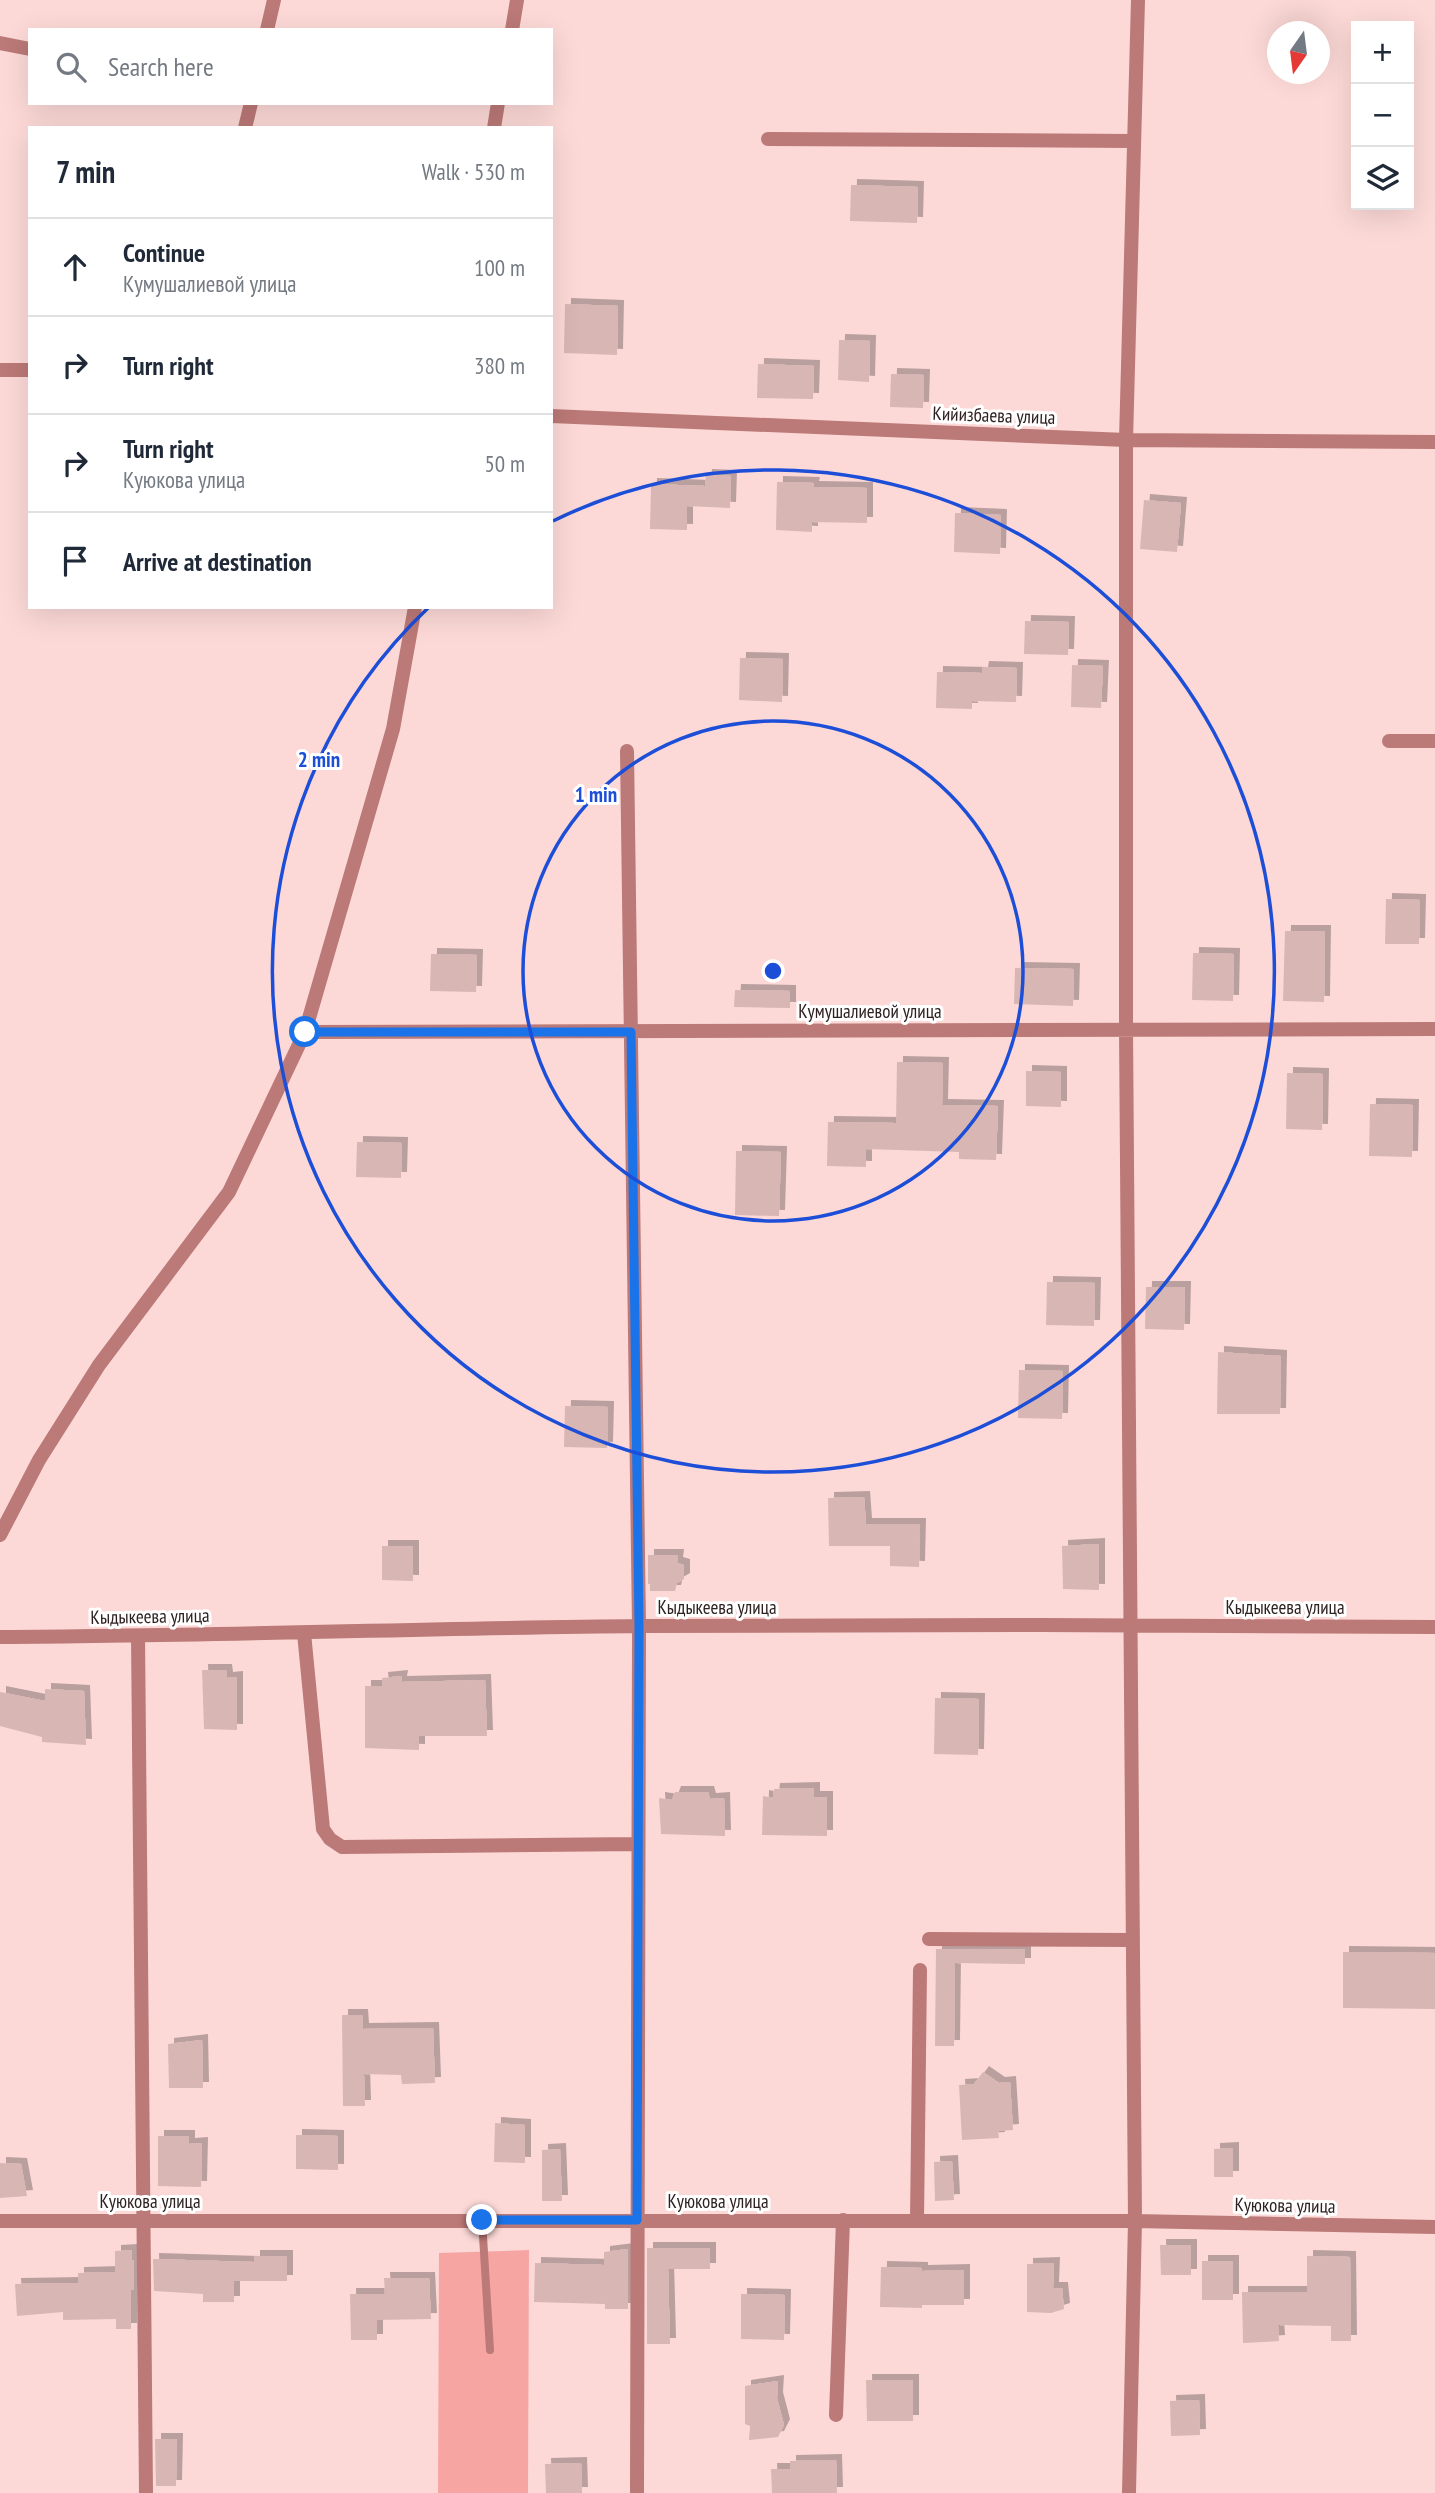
<!DOCTYPE html>
<html lang="en">
<head>
<meta charset="utf-8">
<style>
	:root { --surface:#fff; --page:#f6f6f7; --text:#1f2937; --muted:#747a83; --line:#e0e1e3 }
	body { margin:0; font-family:"PT Sans Narrow",sans-serif; background:var(--page); color:var(--text) }
	.controls { position:absolute; right:21px; top:21px; display:grid; overflow:hidden; border-radius:0px; box-shadow:0 7px 28px #0002 }
	.controls button { width:63px; height:63px; display:grid; place-items:center; padding:0; border:0; border-bottom:2px solid var(--line); background:var(--surface); color:var(--text); font:35px sans-serif }
	.compass { position:absolute; left:1267px; top:21px; width:63px; height:63px; border-radius:50%; background:var(--surface); box-shadow:0 7px 28px #0002; rotate:194deg }
	.stop { position:absolute; width:21px; height:21px; margin:-16px; border:5px solid #1a73e8; border-radius:50%; background:#fff }
	.stop.end { background:#1a73e8; border-color:#fff; box-shadow:0 2px 7px #0008 }
	.list { margin:0; padding:0; list-style:none }
	h2 { display:flex; justify-content:space-between; align-items:center; height:91px; margin:0; padding:0 28px; font-size:30px }
	h2 small { font-size:23px; font-weight:400; color:var(--muted) }
	.list li { display:grid; grid-template-columns:46px 1fr auto; gap:21px; align-items:center; box-sizing:border-box; height:98px; padding:0 28px; border-top:2px solid var(--line) }
	.list b { display:block; font-size:26px; white-space:nowrap }
	.list p { margin:0; font-size:23px; white-space:nowrap; color:var(--muted) }
	.list em { font-size:23px; font-style:normal; color:var(--muted) }
	.icon { flex:none; width:38px; height:38px; fill:none; stroke:currentColor; stroke-width:2; stroke-linecap:round; stroke-linejoin:round }
	.map { position:relative; flex:none; width:1435px; height:2493px; overflow:hidden }
	.search { position:absolute; background:var(--surface); box-shadow:0 7px 28px #0002; left:28px; top:28px; width:525px; height:77px; display:flex; align-items:center; gap:18px; box-sizing:border-box; padding:0 24px; border-radius:0px; color:var(--muted); font-size:26px }
	.panel { position:absolute; background:var(--surface); box-shadow:0 7px 28px #0002; left:28px; top:126px; width:525px; height:483px; border-radius:0px }
	.map>svg:first-child { display:block }
	.green { fill:#f6a5a3 }
	.building { fill:#d8b6b4; filter:url(#shadow) }
	.lines { fill:none; stroke-linecap:round; stroke-linejoin:round }
	.lane { stroke:#bb7977; stroke-width:8 }
	.street { stroke:#bb7977; stroke-width:14 }
	.route { stroke:#1a73e8; stroke-width:9 }
	.ring { fill:none; stroke:#1d4ed8; stroke-width:3.5 }
	.labels { text-anchor:middle; stroke-width:6; stroke-linejoin:round; paint-order:stroke }
	.street-label { font-size:19px; fill:#2e2121; stroke:#fff }
	.centre { fill:#1d4ed8; stroke:#fff; stroke-width:3.5 }
	.ring-label { font-size:21px; text-anchor:middle; font-weight:bold; fill:#1d4ed8; stroke:#fff; stroke-width:6; stroke-linejoin:round; paint-order:stroke }
</style>
</head>
<body>
<div class="map">
<svg width="1435" height="2493" viewBox="0 0 1435 2493">
	<defs>
		<filter id="shadow"><feDropShadow dx="6" dy="-6" stdDeviation="0" flood-color="#0004"/></filter>
	</defs>
	<rect width="100%" height="100%" fill="#fcd9d7"/>
	<path class="green" d="M529,2250l-1,243h-90l1,-240z"/>
	<path class="building" d="M851,185l67,2 -1,36 -67,-2z
		M565,304l53,2 -1,49 -53,-2z
		M839,340l31,1 -1,41 -31,-2z
		M758,364l56,2 -1,33 -56,-1z
		M891,374l33,1 -1,33 -33,-1z
		M706,475l25,1 -1,32 -43,-2v24l-37,-1 1,-45 54,2z
		M777,482l37,1 -1,4 54,1v35l-55,-1v10l-36,-2z
		M1144,500l37,3 -4,49 -37,-3z
		M955,513l46,2 -1,39 -46,-2z
		M1025,621l44,1 -1,33 -44,-1z
		M740,658l43,1 -1,43 -43,-2z
		M1072,665l31,1 -2,42 -30,-1z
		M983,667l34,1 -1,34 -44,-1v8l-36,-1 1,-36 45,1z
		M1386,899l34,1 -1,44h-34z
		M1285,931h40l-1,71 -41,-1z
		M1193,953l41,1 -1,47 -41,-1z
		M431,954l46,1 -1,37 -46,-1z
		M1015,968l59,1 -1,37 -59,-2z
		M735,990l55,1v17l-56,-1z
		M897,1062l46,1 -1,42 56,1 -2,54 -37,-1v-7l-93,-3v18l-39,-1 1,-44 68,1z
		M1026,1071l35,1v35l-35,-1z
		M1287,1073l36,1 -1,56 -36,-1z
		M1370,1104l43,1 -1,52 -43,-1z
		M357,1142l45,1 -1,35 -45,-1z
		M736,1151l45,1 -2,64 -44,-1z
		M1047,1282l48,1 -1,43 -48,-1z
		M1146,1287h39l-1,43 -39,-1z
		M1218,1352l63,4 -1,58h-63z
		M1019,1370l44,1 -1,48 -44,-1z
		M565,1406l43,1 -1,41 -43,-1z
		M864,1497l2,27h54l-1,43 -29,-1v-20h-61l-1,-48z
		M1099,1544v46l-36,-1 -1,-43z
		M382,1546h31v35l-31,-1z
		M648,1555h30l-1,8 7,2v14l-7,4 -2,8h-25v-7h-2z
		M202,1670h24l1,8 10,-1v53l-33,-1z
		M402,1676l-1,6 84,-2 2,56h-68v14l-54,-2v-62h18l-1,-8z
		M45,1689l39,2 2,54 -44,-3v-5l-42,-11v-34l45,9z
		M935,1698l44,1 -1,56 -44,-1z
		M814,1788v9h13v39l-65,-1 1,-39 10,2 1,-9z
		M675,1792h33l2,7 14,-1 1,38 -64,-2 -2,-36 13,2z
		M936,1949h89v15l-70,-1 -1,83h-19z
		M1343,1952l92,1v56l-92,-1z
		M342,2015h20l1,14 70,-1 2,55 -33,1 -1,-9 -37,-1 1,32h-22z
		M202,2040l1,48h-34l-1,-44z
		M983,2072l16,11 11,-1 3,48 -15,1 1,7 -37,2 -3,-55 15,-1z
		M495,2123l30,2v38l-31,-1z
		M296,2135l42,1v34l-42,-1z
		M158,2136h31v8l13,-1 -1,44 -43,-1z
		M1233,2148v29h-19v-28z
		M560,2149l2,52h-20v-51z
		M952,2161l2,39 -19,1 -1,-39z
		M0,2163l21,1 6,32 -27,2z
		M1160,2245h31v30h-30z
		M647,2248h63v21h-42l2,75h-23z
		M628,2249v60h-23v-5l-71,-2 1,-39 69,2v-13z
		M132,2250v11l2,-1v30h-3v39h-15v-10l-53,1v-8l-46,4 -2,-32 63,-1v-10l37,-1v-21z
		M254,2256h33v25h-53v21h-31v-8l-49,-3 -1,-32 101,3z
		M1307,2256l43,1 1,84h-20v-15l-53,-1 1,16 -36,2 -1,-51h65z
		M1202,2261h31v39h-31z
		M1054,2263l-1,25h9l2,21 -13,4 -24,-1v-48z
		M881,2267l41,1v3l42,-1v35h-42v3l-42,-1z
		M384,2278h45l2,41 -54,1v20h-26l-1,-46h35z
		M741,2294l44,1 -1,45 -43,-1z
		M866,2380h47v41h-46z
		M778,2381l-1,17 7,27 -6,12 -29,3 1,-14 -5,-2v-38z
		M1199,2400l1,35 -29,1 -1,-35z
		M155,2439h22l-1,47h-20z
		M836,2460l1,33h-65l-1,-24h19v-8z
		M581,2463l1,30h-36l-1,-29z"/>
	<g class="lines">
		<path class="lane" d="M482,2220l8,130"/>
		<path class="street" d="M267,30l7,-30
			M512,30l5,-30
			M0,43l30,6
			M245,128l6,-25
			M494,128l4,-25
			M768,139l366,2
			M0,370h30
			M551,416l575,24 309,2
			M1389,741h46
			M627,751l12,875 -2,867
			M305,1032l1130,-3
			M0,1535l39,-75 60,-95 130,-173 76,-160 88,-303 22,-122
			M304,1633l19,196 7,10 12,8 296,-3
			M138,1636l8,857
			M0,1637c214,-1 428,-9 642,-11 264,-2 529,-1 793,1
			M929,1939l203,1
			M0,2221h1135l300,6
			M917,2221l3,-251
			M836,2415l7,-195
			M1129,2493l6,-272 -9,-1192v-589l12,-440"/>
	</g>
	<g class="lines">
		<path class="route" d="M305,1032h326l8,594 -2,594h-155"/>
	</g>
	<g class="ring">
		<circle cx="773" cy="971" r="250"/>
		<path d="M553 521A501 501 0 1 1 428 608"/>
	</g>
	<g class="labels">
		<g class="street-label">
			<text transform="translate(994 415) rotate(2)" y="7">Кийизбаева улица</text>
			<text x="870" y="1018">Кумушалиевой улица</text>
			<text x="717" y="1614">Кыдыкеева улица</text>
			<text x="1285" y="1614">Кыдыкеева улица</text>
			<text transform="translate(150 1616) rotate(-1)" y="7">Кыдыкеева улица</text>
			<text x="150" y="2208">Куюкова улица</text>
			<text x="718" y="2208">Куюкова улица</text>
			<text transform="translate(1285 2205) rotate(1)" y="7">Куюкова улица</text>
		</g>
	</g>
	<circle cx="773" cy="971" r="10" class="centre"/>
	<g class="ring-label">
		<text x="319" y="767">2 min</text>
		<text x="596" y="802">1 min</text>
	</g>
</svg>
<div class="controls">
<button>+</button>
<button>−</button>
<button><svg class="icon" aria-label="layers" viewBox="0 0 24 24"><path d="M12 4l9 5-9 5-9-5zM3 14l9 5 9-5"/></svg></button>
</div>
<svg class="compass" viewBox="-18 -18 36 36"><path d="M0-13l5 13h-10z" fill="#e53935"/><path d="M0 13l5-13h-10z" fill="#747a83"/></svg>
<div class="stop" style="left:305px;top:1032px"></div>
<div class="stop end" style="left:482px;top:2220px"></div>
<div class="search"><svg class="icon" aria-label="search" viewBox="0 0 24 24"><circle cx="10" cy="10" r="6"/><path d="M15 15l6 6"/></svg>Search here</div>
<section class="panel">
<h2>7 min<small>Walk · 530 m</small></h2>
<ul class="list">
<li><svg class="icon" aria-label="ahead" viewBox="0 0 24 24"><path d="M12 20V5M6 11l6-6 6 6"/></svg><div><b>Continue</b><p>Кумушалиевой улица</p></div><em>100 m</em></li>
<li><svg class="icon" aria-label="right" viewBox="0 0 24 24"><path d="M7 20v-9h11M14 6l5 5-5 5"/></svg><div><b>Turn right</b></div><em>380 m</em></li>
<li><svg class="icon" aria-label="right" viewBox="0 0 24 24"><path d="M7 20v-9h11M14 6l5 5-5 5"/></svg><div><b>Turn right</b><p>Куюкова улица</p></div><em>50 m</em></li>
<li><svg class="icon" aria-label="arrive" viewBox="0 0 24 24"><path d="M6 21V4h12l-3 4 3 4H6"/></svg><div><b>Arrive at destination</b></div></li>
</ul>
</section>
</div>
</body>
</html>
